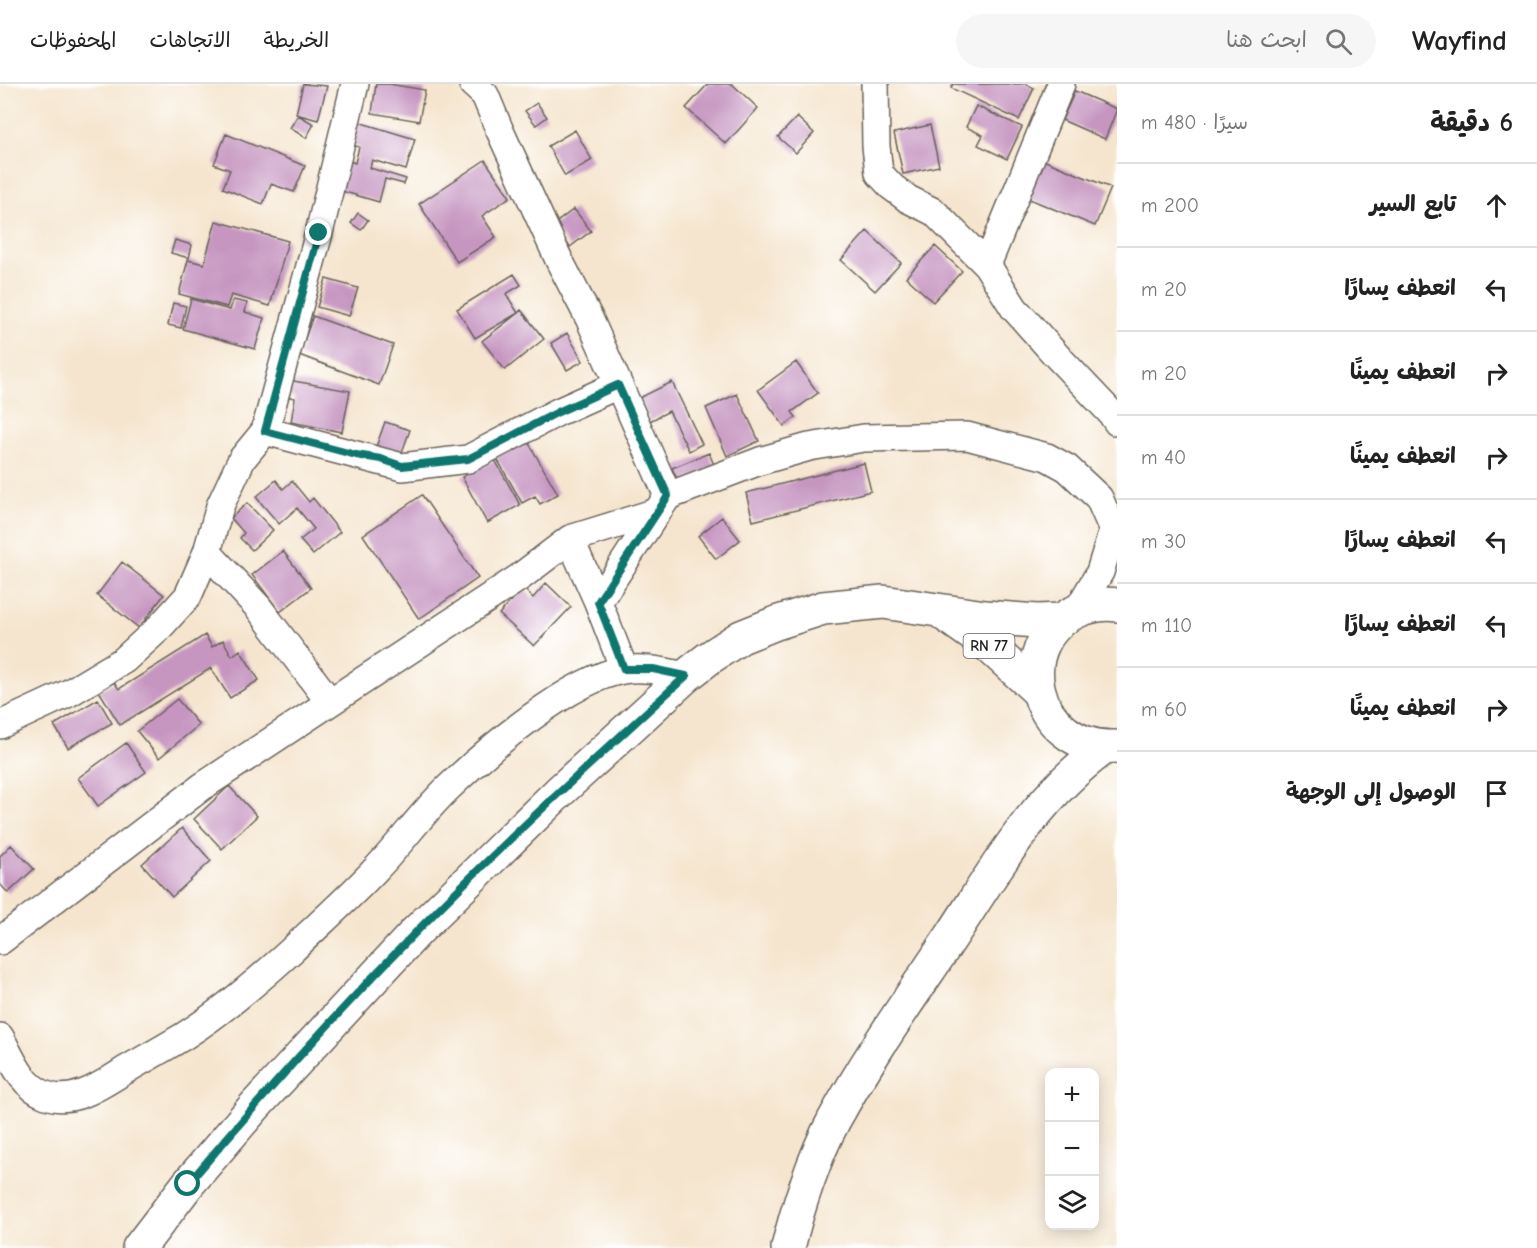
<!DOCTYPE html>
<html lang="ar">
<head>
<meta charset="utf-8">
<style>
	:root { --surface:#fff; --page:#f6f6f6; --text:#222; --muted:#767676; --line:#e0e0e0 }
	body { margin:0; font-family:"Comic Neue","Playpen Sans Arabic",sans-serif; background:var(--page); color:var(--text); direction:rtl }
	.controls { position:absolute; right:18px; bottom:18px; display:grid; overflow:hidden; border-radius:12px; box-shadow:0 3px 15px #0003 }
	.controls button { width:54px; height:54px; display:grid; place-items:center; padding:0; border:0; border-bottom:2px solid var(--line); background:var(--surface); color:var(--text); font:30px sans-serif }
	.stop { position:absolute; width:18px; height:18px; margin:-14px; border:4px solid #0f766e; border-radius:50%; background:#fff }
	.stop.end { background:#0f766e; border-color:#fff; box-shadow:0 2px 6px #0008 }
	.list { margin:0; padding:0; list-style:none }
	h2 { display:flex; justify-content:space-between; align-items:center; height:78px; margin:0; padding:0 24px; font-size:26px }
	h2 small { font-size:20px; font-weight:400; color:var(--muted) }
	.list li { display:grid; grid-template-columns:39px 1fr auto; gap:18px; align-items:center; box-sizing:border-box; height:84px; padding:0 24px; border-top:2px solid var(--line) }
	.list b { display:block; font-size:22px; white-space:nowrap }
	.list em { font-size:20px; font-style:normal; color:var(--muted) }
	.icon { flex:none; width:33px; height:33px; fill:none; stroke:currentColor; stroke-width:2; stroke-linecap:round; stroke-linejoin:round }
	.map { position:relative; flex:none; width:1117px; height:1164px; overflow:hidden; direction:ltr }
	header { display:flex; align-items:center; gap:36px; box-sizing:border-box; height:84px; padding:0 30px; background:var(--surface); border-bottom:2px solid var(--line) }
	header strong { font-size:28px }
	nav { display:flex; gap:33px; margin-inline-start:auto; font-size:21px }
	.search { width:420px; height:54px; background:var(--page); display:flex; align-items:center; gap:15px; box-sizing:border-box; padding:0 21px; border-radius:33px; color:var(--muted); font-size:22px }
	main { display:flex }
	aside { flex:1; background:var(--surface) }
	.map>svg:first-child { display:block }
	.building { fill:#c696c1 }
	.lines { fill:none; stroke-linecap:round; stroke-linejoin:round }
	.minor-casing { stroke:#68625a; stroke-width:30 }
	.major-casing { stroke:#68625a; stroke-width:36 }
	.highway-casing { stroke:#68625a; stroke-width:36 }
	.minor { stroke:#fff; stroke-width:27 }
	.major { stroke:#fff; stroke-width:33 }
	.highway { stroke:#fff; stroke-width:33 }
	.route { stroke:#0f766e; stroke-width:8 }
	.labels { text-anchor:middle; stroke-width:4.5; stroke-linejoin:round; paint-order:stroke }
	.shield { fill:#fff; stroke:#606060; stroke-width:1.5 }
	.shield-label { font-size:15px; font-weight:bold; fill:#1c1c1c }
</style>
</head>
<body>
<header>
<strong>Wayfind</strong>
<div class="search"><svg class="icon" aria-label="search" viewBox="0 0 24 24"><circle cx="10" cy="10" r="6"/><path d="M15 15l6 6"/></svg>ابحث هنا</div>
<nav><a>الخريطة</a><a>الاتجاهات</a><a>المحفوظات</a></nav>
</header>
<main>
<aside>
<h2>6 دقيقة<small>سيرًا · 480 m</small></h2>
<ul class="list">
<li><svg class="icon" aria-label="ahead" viewBox="0 0 24 24"><path d="M12 20V5M6 11l6-6 6 6"/></svg><div><b>تابع السير</b></div><em>200 m</em></li>
<li><svg class="icon" aria-label="left" viewBox="0 0 24 24"><path d="M17 20v-9H6M10 6l-5 5 5 5"/></svg><div><b>انعطف يسارًا</b></div><em>20 m</em></li>
<li><svg class="icon" aria-label="right" viewBox="0 0 24 24"><path d="M7 20v-9h11M14 6l5 5-5 5"/></svg><div><b>انعطف يمينًا</b></div><em>20 m</em></li>
<li><svg class="icon" aria-label="right" viewBox="0 0 24 24"><path d="M7 20v-9h11M14 6l5 5-5 5"/></svg><div><b>انعطف يمينًا</b></div><em>40 m</em></li>
<li><svg class="icon" aria-label="left" viewBox="0 0 24 24"><path d="M17 20v-9H6M10 6l-5 5 5 5"/></svg><div><b>انعطف يسارًا</b></div><em>30 m</em></li>
<li><svg class="icon" aria-label="left" viewBox="0 0 24 24"><path d="M17 20v-9H6M10 6l-5 5 5 5"/></svg><div><b>انعطف يسارًا</b></div><em>110 m</em></li>
<li><svg class="icon" aria-label="right" viewBox="0 0 24 24"><path d="M7 20v-9h11M14 6l5 5-5 5"/></svg><div><b>انعطف يمينًا</b></div><em>60 m</em></li>
<li><svg class="icon" aria-label="arrive" viewBox="0 0 24 24"><path d="M6 21V4h12l-3 4 3 4H6"/></svg><div><b>الوصول إلى الوجهة</b></div></li>
</ul>
</aside>
<div class="map">
<svg width="1117" height="1164" viewBox="0 0 1117 1164">
	<rect width="100%" height="100%" fill="#fff"/>
	<filter id="ink" filterUnits="userSpaceOnUse"><feTurbulence type="fractalNoise" baseFrequency=".0167" numOctaves="2"/><feDisplacementMap in="SourceGraphic" scale="12" xChannelSelector="R" yChannelSelector="G"/><feConvolveMatrix kernelMatrix="1 2 1 2 8 2 1 2 1" color-interpolation-filters="sRGB"/></filter>
	<filter id="wash" filterUnits="userSpaceOnUse"><feTurbulence type="fractalNoise" baseFrequency=".008" numOctaves="4" result="noise"/><feDisplacementMap in="SourceGraphic" scale="24" xChannelSelector="R" yChannelSelector="G"/><feGaussianBlur stdDeviation="1.35" result="paint"/><feColorMatrix in="noise" values="0 0 0 0 0 0 0 0 0 0 0 0 0 0 0 0 0 1.4 0 .05"/><feComposite in="paint" operator="in"/></filter>
	<g filter="url(#wash)">
		<rect width="100%" height="100%" fill="#f5e5ce"/>
		<g id="blocks">
			<path class="building" d="M303,0l24,2 -9,34 -22,-6z
				M376,0h13l36,6 -6,31 -47,-8z
				M708,0h24l26,24 -32,36 -40,-36z
				M953,0h73l8,4 -15,32 -68,-32z
				M1075,7l42,18 -12,30 -43,-19z
				M537,19l10,14 -11,8 -11,-14z
				M976,22l46,21 -15,32 -29,-14 5,-10 -17,-8z
				M298,31l16,9 -8,14 -16,-10z
				M797,33l17,16 -18,20 -18,-16z
				M355,37l60,18 -9,31 -34,-10 -2,8 36,11 -2,5 -19,-5 -6,23 -41,-12 8,-30 9,3 4,-16 -11,-3z
				M930,41l9,41 -36,8 -9,-41z
				M575,46l17,30 -27,16 -17,-30z
				M226,50l79,32 -11,26 -23,-8 -8,20 -40,-16 7,-18 -16,-6z
				M485,76l25,37 -28,19 14,21 -39,25 -38,-58z
				M1043,76l68,28 -16,38 -68,-28z
				M574,125l17,22 -21,16 -17,-22z
				M358,129l10,7 -7,10 -10,-7z
				M216,137l72,20 -18,65 -39,-11 -4,12 -48,-13 9,-34 16,4z
				M867,147l34,32 -26,28 -34,-31z
				M175,156l17,5 -3,13 -18,-5z
				M935,162l27,25 -29,31 -27,-25z
				M514,190l7,11 -15,9 12,19 3,-3 23,29 -39,31 -23,-29 36,-28 -43,25 -18,-29z
				M326,195l32,9 -9,28 -32,-9z
				M191,215l39,11 3,-10 14,3 -2,9 19,6 -9,31 -72,-20z
				M173,219l13,3 -5,22 -13,-3z
				M313,232l80,29 -14,40 -80,-30z
				M567,249l16,28 -16,9 -16,-27z
				M796,278l22,31 -26,19 4,5 -12,9 -26,-36z
				M288,296l62,11 -8,41 -51,-10 4,-24 -10,-2z
				M672,298l30,62 -13,7 -20,-40 -19,10 -11,-23z
				M737,310l22,47 -32,15 -21,-48z
				M385,338l25,8 -9,25 -25,-8z
				M527,356l31,54 -18,10 -5,-8 -13,7 -26,-46z
				M709,369l6,14 -36,16 -7,-15z
				M495,376l25,45 -33,18 -25,-46z
				M864,379l7,28 -118,30 -7,-28z
				M276,396l7,9 9,-8 17,21 4,-4 27,34 -27,23 -13,-15 14,-11 -17,-21 -18,16 -23,-27z
				M422,411l56,83 -59,41 -56,-84z
				M247,419l26,27 -21,20 -12,-12 4,-5 -13,-15z
				M722,433l18,23 -24,19 -18,-23z
				M283,467l28,37 -31,24 -28,-37z
				M122,478l42,33 -25,33 -42,-33z
				M546,499l25,24 -37,39 -35,-32 24,-26 10,10z
				M205,551l7,12 11,-7 9,16 8,-6 19,30 -29,18 -19,-30 -91,57 -21,-34 15,-9 5,7z
				M98,615l14,24 -44,25 -14,-23z
				M177,615l22,26 -40,33 -22,-27z
				M126,659l20,29 -48,34 -20,-28z
				M229,702l28,30 -35,33 -28,-30z
				M182,744l29,33 -39,36 -30,-33z
				M11,761l23,24 -26,24 -8,-9v-28z"/>
		</g>
	</g>
	<g filter="url(#ink)">
		<use href="#blocks" fill-opacity="0" stroke="#68625a" stroke-width="1.5"/>
		<g class="lines">
			<g class="minor-casing">
				<path id="minor" d="M473,0l12,11 15,36 60,131 29,56 79,178
					M875,0l1,62 3,27 13,14 16,12 26,13 53,53 27,43 42,47 55,58 6,9
					M987,181l74,-181
					M265,347l137,36 66,-8 90,-47 60,-27
					M570,455l28,63 26,67
					M207,468l51,55 71,94
					M598,518l59,-90
					M1077,527l23,-39 13,-42
					M0,641l69,-32 55,-33 34,-31 30,-33 19,-44 13,-46 22,-47 23,-28 54,-198 36,-149
					M0,857l203,-155 317,-209 50,-38 87,-27 11,-16 92,-35 49,-14 55,-9 103,-2 80,21 20,11 32,30 11,25 7,22
					M0,953c12,22 21,49 46,58 30,11 59,-13 83,-27 19,-11 37,-21 55,-32 38,-24 74,-55 107,-85 28,-27 58,-53 85,-82 25,-26 46,-56 72,-81 39,-38 122,-109 175,-118 21,-4 42,2 63,6"/>
			</g>
			<g class="major-casing">
				<path id="major" d="M1117,521c-11,-2 -22,0 -32,3 -80,27 -55,143 32,139
					M944,530l45,32 49,45
					M139,1164l49,-64 67,-78 162,-175 142,-139 127,-116 23,-18 32,-21 35,-14 47,-15 60,-6 102,15 52,4 25,-1"/>
			</g>
			<g class="highway-casing">
				<path id="highway" d="M788,1164c9,-39 27,-93 46,-128 35,-64 77,-123 117,-183 46,-70 84,-139 153,-189"/>
			</g>
			<use href="#minor" class="minor"/>
			<use href="#major" class="major"/>
			<use href="#highway" class="highway"/>
		</g>
	</g>
	<g class="lines" filter="url(#ink)">
		<path class="route" d="M188,1100c73,-87 149,-171 228,-252 87,-89 178,-172 270,-256l-33,-7h-29l-26,-67 70,-106 -50,-111 -60,27 -90,47 -66,7 -21,-7 -25,-4 -91,-24 54,-198"/>
	</g>
	<g class="labels">
		<rect class="shield" x="963.5" y="550" width="51" height="24" rx="4.5"/>
		<g class="shield-label">
			<text x="989" y="567">RN 77</text>
		</g>
	</g>
</svg>
<div class="controls">
<button>+</button>
<button>−</button>
<button><svg class="icon" aria-label="layers" viewBox="0 0 24 24"><path d="M12 4l9 5-9 5-9-5zM3 14l9 5 9-5"/></svg></button>
</div>
<div class="stop" style="left:188px;top:1100px"></div>
<div class="stop end" style="left:319px;top:149px"></div>
</div>
</main>
</body>
</html>
